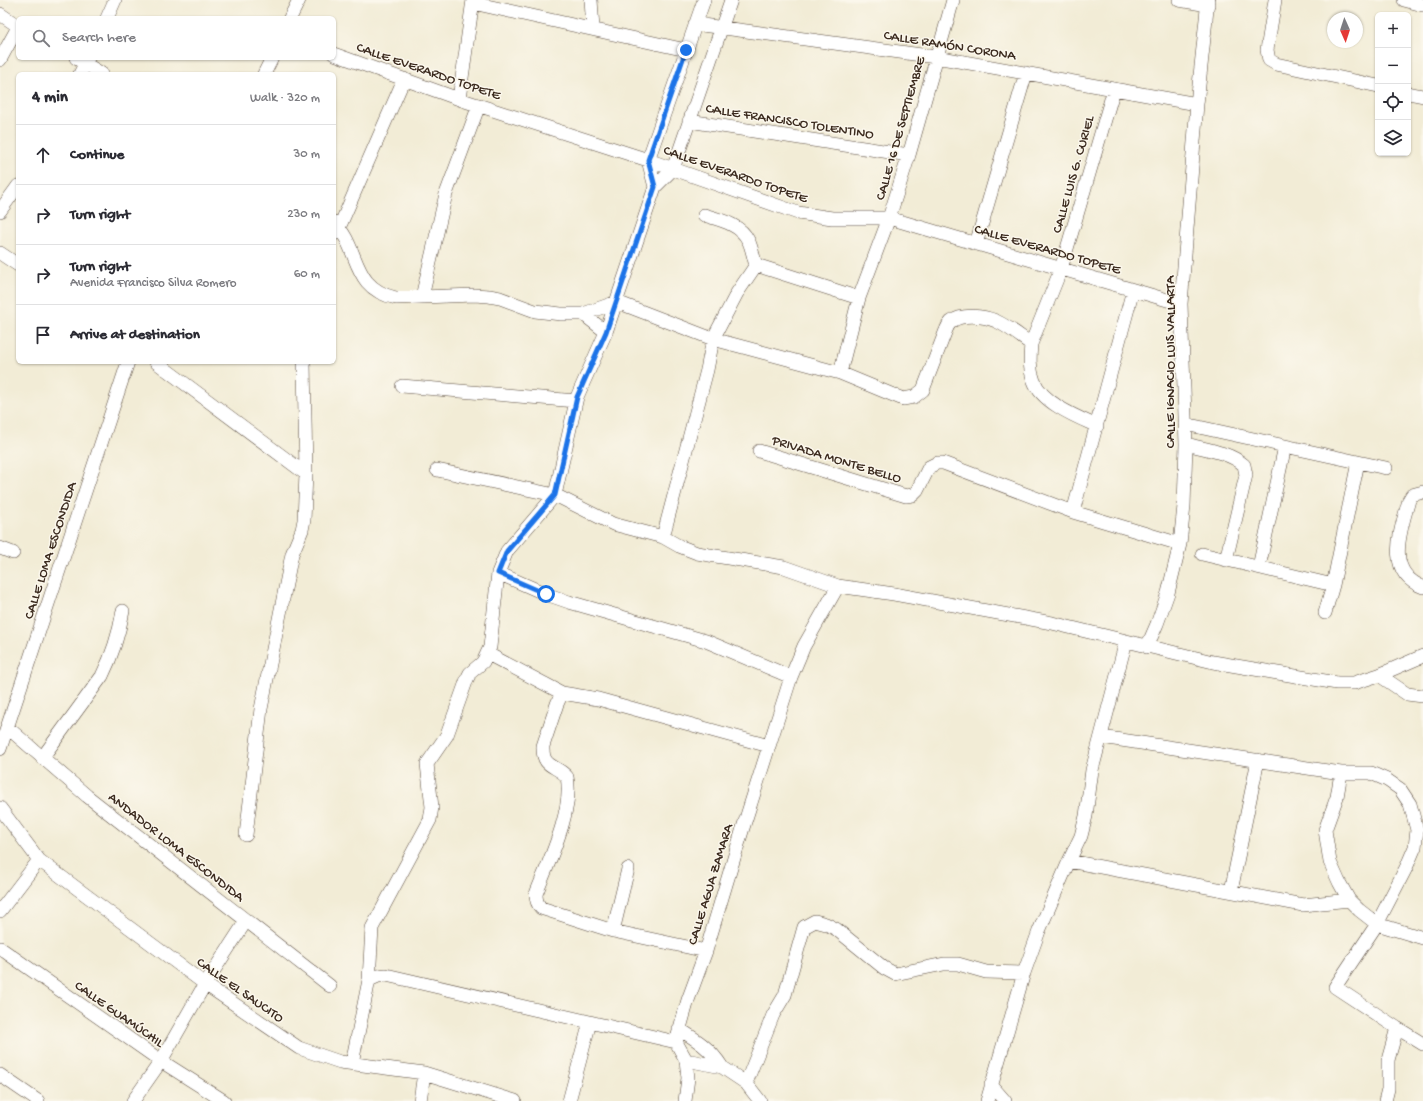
<!DOCTYPE html>
<html lang="en">
<head>
<meta charset="utf-8">
<style>
	:root { --surface:#fff; --page:#f2f2f3; --text:#2b2b33; --muted:#7c7c81; --line:#e1e1e2 }
	body { margin:0; font-family:"Gochi Hand",sans-serif; background:var(--page); color:var(--text) }
	.controls { position:absolute; right:12px; top:12px; display:grid; overflow:hidden; border-radius:6px; box-shadow:0 1px 3px #0004 }
	.controls button { width:36px; height:36px; display:grid; place-items:center; padding:0; border:0; border-bottom:1px solid var(--line); background:var(--surface); color:var(--text); font:20px sans-serif }
	.compass { position:absolute; left:1327px; top:12px; width:36px; height:36px; border-radius:50%; background:var(--surface); box-shadow:0 1px 3px #0004; rotate:177deg }
	.stop { position:absolute; width:12px; height:12px; margin:-9px; border:3px solid #1a73e8; border-radius:50%; background:#fff }
	.stop.end { background:#1a73e8; border-color:#fff; box-shadow:0 1px 4px #0008 }
	.list { margin:0; padding:0; list-style:none }
	h2 { display:flex; justify-content:space-between; align-items:center; height:52px; margin:0; padding:0 16px; font-size:17px }
	h2 small { font-size:13px; font-weight:400; color:var(--muted) }
	.list li { display:grid; grid-template-columns:26px 1fr auto; gap:12px; align-items:center; box-sizing:border-box; height:60px; padding:0 16px; border-top:1px solid var(--line) }
	.list b { display:block; font-size:15px; white-space:nowrap }
	.list p { margin:0; font-size:13px; white-space:nowrap; color:var(--muted) }
	.list em { font-size:13px; font-style:normal; color:var(--muted) }
	.icon { flex:none; width:22px; height:22px; fill:none; stroke:currentColor; stroke-width:2; stroke-linecap:round; stroke-linejoin:round }
	.map { position:relative; flex:none; width:1423px; height:1101px; overflow:hidden }
	.search { position:absolute; background:var(--surface); box-shadow:0 1px 3px #0004; left:16px; top:16px; width:320px; height:44px; display:flex; align-items:center; gap:10px; box-sizing:border-box; padding:0 14px; border-radius:6px; color:var(--muted); font-size:15px }
	.panel { position:absolute; background:var(--surface); box-shadow:0 1px 3px #0004; left:16px; top:72px; width:320px; height:292px; border-radius:6px }
	.map>svg:first-child { display:block }
	.lines { fill:none; stroke-linecap:round; stroke-linejoin:round }
	.street-casing { stroke:#56473a; stroke-width:14 }
	.street { stroke:#fff; stroke-width:13 }
	.route { stroke:#1a73e8; stroke-width:5 }
	.labels { text-anchor:middle; stroke-width:3; stroke-linejoin:round; paint-order:stroke }
	.street-label { font-size:14px; fill:#3b2a1e; stroke:#fbf7ec }
</style>
</head>
<body>
<div class="map">
<svg width="1423" height="1101" viewBox="0 0 1423 1101">
	<rect width="100%" height="100%" fill="#fbf7ec"/>
	<filter id="ink" filterUnits="userSpaceOnUse"><feTurbulence type="fractalNoise" baseFrequency=".025" numOctaves="2"/><feDisplacementMap in="SourceGraphic" scale="8" xChannelSelector="R" yChannelSelector="G"/><feConvolveMatrix kernelMatrix="1 2 1 2 8 2 1 2 1" color-interpolation-filters="sRGB"/></filter>
	<filter id="wash" filterUnits="userSpaceOnUse"><feTurbulence type="fractalNoise" baseFrequency=".012" numOctaves="4" result="noise"/><feDisplacementMap in="SourceGraphic" scale="16" xChannelSelector="R" yChannelSelector="G"/><feGaussianBlur stdDeviation="0.9" result="paint"/><feColorMatrix in="noise" values="0 0 0 0 0 0 0 0 0 0 0 0 0 0 0 0 0 1.4 0 .05"/><feComposite in="paint" operator="in"/></filter>
	<g filter="url(#wash)">
		<rect width="100%" height="100%" fill="#f2ecd6"/>
	</g>
	<g filter="url(#ink)">
		<g class="lines">
			<g class="street-casing">
				<path id="street" d="M591,0l2,29
					M1179,0l29,5
					M1275,0l-8,50 2,10 7,4 102,22
					M1404,0l19,5
					M473,3l213,47
					M0,14l18,12
					M107,18l8,-18
					M290,18l9,-18
					M695,24l241,33 261,47
					M334,54l125,45 189,61 150,53 34,5h57l292,86
					M76,58l26,16
					M0,60l18,-33
					M80,74l8,-16
					M264,74l8,-16
					M1408,93l15,3
					M459,99l14,-99
					M689,121l220,34
					M655,187l-7,-27 56,-160
					M0,211l18,-25
					M334,222c27,27 16,66 62,76l78,-3 15,1 11,2 35,13 26,3h22l34,-12 96,37 127,34 63,26 11,-2 9,-7 23,-60c1,-3 3,-6 5,-8 11,-9 33,-6 45,-1 13,6 24,15 35,23
					M334,234l5,-6 65,-149
					M976,244l50,-171
					M0,253l18,12
					M756,265l103,33
					M422,297l24,-103 33,-89
					M583,314l23,18
					M156,362l150,112
					M840,373l19,-75 30,-80 20,-63 44,-155
					M402,386l174,15
					M1185,424l173,38
					M1097,426c-20,-9 -55,-23 -63,-45 -5,-12 -4,-25 -3,-37l30,-75 53,-180
					M1186,444c18,5 43,8 58,21l2,10 -20,85
					M759,451l147,45 7,-1 4,-4 12,-24 8,-4h6l130,49 107,32
					M437,470l118,25 58,29 50,13 16,9 18,7 87,14 54,19 56,8 158,29 161,39 124,21h17l25,-8 44,-19
					M1423,492l-11,3 -3,5c-8,30 -25,72 14,87
					M1073,512l60,-222
					M663,537l44,-167 6,-31 24,-46 19,-28c-3,-8 -4,-18 -8,-25 -8,-16 -28,-20 -44,-25
					M0,548l13,5
					M1202,554l131,31 -8,28
					M1259,567l26,-121
					M498,573l48,21 23,8 137,39 85,36
					M1333,585l25,-123 28,6
					M1147,647l10,-23 11,-31 12,-49 4,-38 2,-62 -5,-140 16,-200 11,-104
					M488,654l74,39 36,6 171,47
					M1379,675l28,19 16,2
					M562,693l-5,11 -14,42c-1,23 13,18 24,31 7,33 -19,86 -31,117 0,6 1,10 5,14l72,23 93,20
					M7,727l80,69 243,190
					M1101,737l240,36h30l16,7 13,9 10,15 7,26 -2,17 -9,21 -29,56 -42,63 62,41 26,16
					M0,749l128,-387
					M42,758l60,-82c10,-20 17,-42 21,-65
					M1341,773l-4,24 -12,33 5,32 9,20 10,18 10,10 18,14 46,14
					M0,808l39,52 166,124 94,64 41,14 84,11 91,28
					M246,835l15,-126 31,-155 10,-24 2,-10 2,-46 -2,-112
					M1069,861l234,44 46,-5
					M1231,891l27,-131
					M0,911l39,-51
					M613,931l15,-62
					M0,948l161,113 63,40
					M369,980l3,-52 58,-108 2,-13 -5,-43 20,-29 20,-56 3,-6 13,-11 7,-15 8,-74 9,-22 48,-56 22,-98 29,-65 49,-145 18,-18 58,-169
					M679,1029c18,11 31,19 43,38
					M686,1060l36,7 24,16 14,18
					M352,1063l17,-83 9,-4 8,-1 290,67
					M0,1075l38,26
					M746,1083l27,-68 12,-20 19,-68 11,-6 11,3 10,5 48,39 11,6 49,-10h14l28,8 38,1
					M991,1085l14,16
					M133,1101l28,-40 44,-77 41,-63
					M420,1101l4,-28
					M569,1101l21,-79
					M685,1101l3,-23 -2,-18 -10,-18 12,-42 18,-49 37,-123 48,-151 13,-31 34,-60
					M987,1101l37,-128 15,-42 30,-70 12,-25 5,-20 6,-46 34,-129
					M1385,1101l3,-12v-29l9,-32"/>
			</g>
			<use href="#street" class="street"/>
		</g>
	</g>
	<g class="lines" filter="url(#ink)">
		<path class="route" d="M546,594l-48,-21 9,-22 48,-56 22,-98 29,-65 49,-145 -7,-27 38,-110"/>
	</g>
	<g class="labels">
		<g class="street-label">
			<text transform="translate(950 44) rotate(9)" y="5">CALLE RAMÓN CORONA</text>
			<text transform="translate(429 70) rotate(19)" y="5">CALLE EVERARDO TOPETE</text>
			<text transform="translate(790 120) rotate(9)" y="5">CALLE FRANCISCO TOLENTINO</text>
			<text transform="translate(899 128) rotate(-74)" y="5">CALLE 16 DE SEPTIEMBRE</text>
			<text transform="translate(736 173) rotate(19)" y="5">CALLE EVERARDO TOPETE</text>
			<text transform="translate(1072 174) rotate(-74)" y="5">CALLE LUIS G. CURIEL</text>
			<text transform="translate(1048 248) rotate(16)" y="5">CALLE EVERARDO TOPETE</text>
			<text transform="translate(1169 362) rotate(-90)" y="5">CALLE IGNACIO LUIS VALLARTA</text>
			<text transform="translate(837 458) rotate(17)" y="5">PRIVADA MONTE BELLO</text>
			<text transform="translate(49 550) rotate(-72)" y="5">CALLE LOMA ESCONDIDA</text>
			<text transform="translate(177 846) rotate(38)" y="5">ANDADOR LOMA ESCONDIDA</text>
			<text transform="translate(709 884) rotate(-73)" y="5">CALLE AGUA ZAMARA</text>
			<text transform="translate(241 989) rotate(35)" y="5">CALLE EL SAUCITO</text>
			<text transform="translate(120 1013) rotate(35)" y="5">CALLE GUAMÚCHIL</text>
		</g>
	</g>
</svg>
<div class="controls">
<button>+</button>
<button>−</button>
<button><svg class="icon" aria-label="locate" viewBox="0 0 24 24"><circle cx="12" cy="12" r="6"/><path d="M12 2v4M12 18v4M2 12h4M18 12h4"/></svg></button>
<button><svg class="icon" aria-label="layers" viewBox="0 0 24 24"><path d="M12 4l9 5-9 5-9-5zM3 14l9 5 9-5"/></svg></button>
</div>
<svg class="compass" viewBox="-18 -18 36 36"><path d="M0-13l5 13h-10z" fill="#e53935"/><path d="M0 13l5-13h-10z" fill="#7c7c81"/></svg>
<div class="stop" style="left:546px;top:594px"></div>
<div class="stop end" style="left:686px;top:50px"></div>
<div class="search"><svg class="icon" aria-label="search" viewBox="0 0 24 24"><circle cx="10" cy="10" r="6"/><path d="M15 15l6 6"/></svg>Search here</div>
<section class="panel">
<h2>4 min<small>Walk · 320 m</small></h2>
<ul class="list">
<li><svg class="icon" aria-label="ahead" viewBox="0 0 24 24"><path d="M12 20V5M6 11l6-6 6 6"/></svg><div><b>Continue</b></div><em>30 m</em></li>
<li><svg class="icon" aria-label="right" viewBox="0 0 24 24"><path d="M7 20v-9h11M14 6l5 5-5 5"/></svg><div><b>Turn right</b></div><em>230 m</em></li>
<li><svg class="icon" aria-label="right" viewBox="0 0 24 24"><path d="M7 20v-9h11M14 6l5 5-5 5"/></svg><div><b>Turn right</b><p>Avenida Francisco Silva Romero</p></div><em>60 m</em></li>
<li><svg class="icon" aria-label="arrive" viewBox="0 0 24 24"><path d="M6 21V4h12l-3 4 3 4H6"/></svg><div><b>Arrive at destination</b></div></li>
</ul>
</section>
</div>
</body>
</html>
